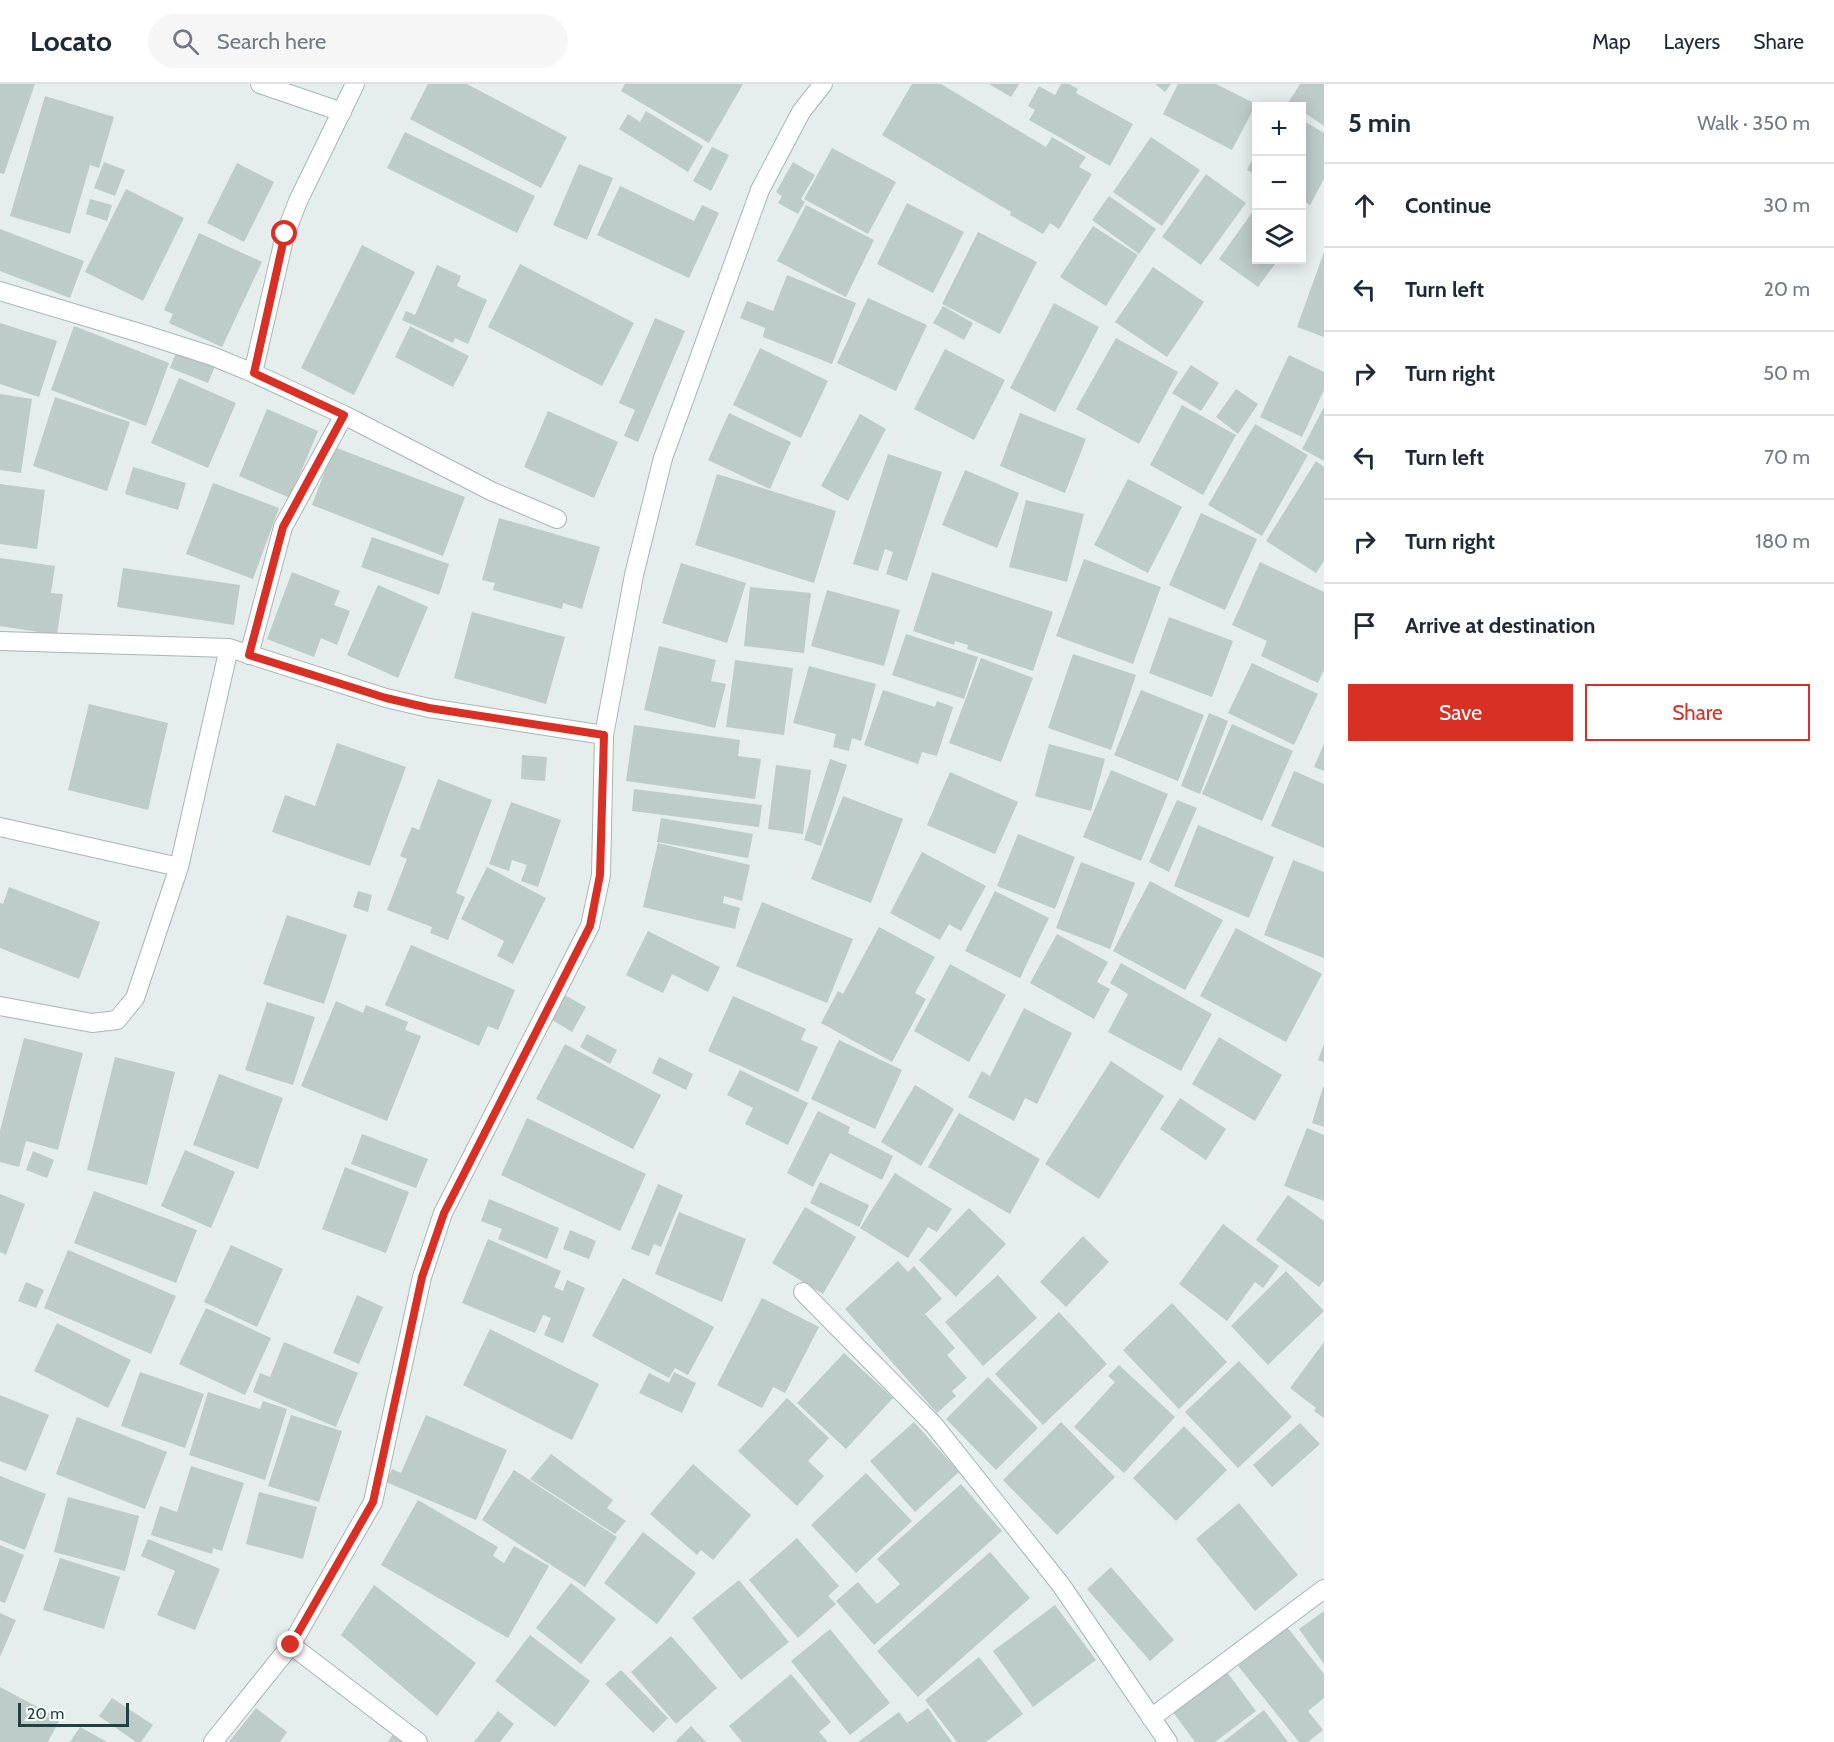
<!DOCTYPE html>
<html lang="en">
<head>
<meta charset="utf-8">
<style>
	:root { --surface:#fff; --page:#f6f6f7; --text:#1f2937; --muted:#747a83; --line:#e0e1e3; --accent:#d93025 }
	body { margin:0; font-family:Cabin,sans-serif; background:var(--page); color:var(--text) }
	.controls { position:absolute; right:18px; top:18px; display:grid; overflow:hidden; border-radius:0px; box-shadow:0 3px 15px #0003 }
	.controls button { width:54px; height:54px; display:grid; place-items:center; padding:0; border:0; border-bottom:2px solid var(--line); background:var(--surface); color:var(--text); font:30px sans-serif }
	.scale { position:absolute; left:18px; bottom:15px; width:111px; box-sizing:border-box; padding-left:6px; border:3px solid #243f3f; border-top:0; font-size:16px; line-height:21px; white-space:nowrap; color:#243f3f; -webkit-text-stroke:4px #f6faf9; paint-order:stroke }
	.stop { position:absolute; width:18px; height:18px; margin:-14px; border:4px solid #d93025; border-radius:50%; background:#fff }
	.stop.end { background:#d93025; border-color:#fff; box-shadow:0 2px 6px #0008 }
	.list { margin:0; padding:0; list-style:none }
	h2 { display:flex; justify-content:space-between; align-items:center; height:78px; margin:0; padding:0 24px; font-size:26px }
	h2 small { font-size:20px; font-weight:400; color:var(--muted) }
	.list li { display:grid; grid-template-columns:39px 1fr auto; gap:18px; align-items:center; box-sizing:border-box; height:84px; padding:0 24px; border-top:2px solid var(--line) }
	.list b { display:block; font-size:22px; white-space:nowrap }
	.list em { font-size:20px; font-style:normal; color:var(--muted) }
	.actions { display:flex; gap:12px; padding:18px 24px }
	.actions a { flex:1; padding:14px 0; border:2px solid var(--accent); border-radius:0px; text-align:center; font-size:21px; color:var(--accent) }
	.actions .main { background:var(--accent); color:#fff }
	.icon { flex:none; width:33px; height:33px; fill:none; stroke:currentColor; stroke-width:2; stroke-linecap:round; stroke-linejoin:round }
	.map { position:relative; flex:none; width:1324px; height:1658px; overflow:hidden }
	header { display:flex; align-items:center; gap:36px; box-sizing:border-box; height:84px; padding:0 30px; background:var(--surface); border-bottom:2px solid var(--line) }
	header strong { font-size:28px }
	nav { display:flex; gap:33px; margin-inline-start:auto; font-size:21px }
	.search { width:420px; height:54px; background:var(--page); display:flex; align-items:center; gap:15px; box-sizing:border-box; padding:0 21px; border-radius:33px; color:var(--muted); font-size:22px }
	main { display:flex }
	aside { flex:1; background:var(--surface) }
	.map>svg:first-child { display:block }
	.building { fill:#bdcbc9 }
	.lines { fill:none; stroke-linecap:round; stroke-linejoin:round }
	.minor-casing { stroke:#a7b6b5; stroke-width:20 }
	.minor { stroke:#fff; stroke-width:18 }
	.route { stroke:#d93025; stroke-width:8 }
</style>
</head>
<body>
<header>
<strong>Locato</strong>
<div class="search"><svg class="icon" aria-label="search" viewBox="0 0 24 24"><circle cx="10" cy="10" r="6"/><path d="M15 15l6 6"/></svg>Search here</div>
<nav><a>Map</a><a>Layers</a><a>Share</a></nav>
</header>
<main>
<div class="map">
<svg width="1324" height="1658" viewBox="0 0 1324 1658">
	<rect width="100%" height="100%" fill="#e5eeec"/>
	<path class="building" d="M0,0h35l-31,90 -4,-1z
		M428,0h39l100,53 -26,51 -131,-69z
		M625,0h118l-34,59 -88,-52z
		M912,0h29l105,63 6,-10 34,20 -7,10 13,7 -33,55 -9,-6 -7,11 -33,-19 1,-3 -129,-77z
		M989,0h30l-8,13z
		M1061,0h8l9,5 -2,4 57,31 -23,42 -81,-46 6,-10 -7,-4 11,-20 16,9z
		M1155,0h16l-6,8z
		M1178,0h38l40,20 -24,46 -69,-36z
		M1300,0h24v42l-22,-15v-5h-8l-6,-3z
		M45,12l69,21 -15,51 -9,-3 -20,69 -60,-18z
		M646,27l57,35 -15,26 -69,-43 9,-15 12,8z
		M1302,36l22,13v46l-14,26 -8,-5z
		M405,48l130,64 -18,37 -130,-65z
		M1151,53l49,33 -38,56 -49,-34z
		M712,63l17,8 -18,36 -18,-10z
		M832,64l64,34 -28,52 -64,-35z
		M1256,69v22l-9,-5z
		M104,78l21,8 -10,26 -21,-8z
		M793,78l22,13 -14,24 4,3 -7,12 -20,-11 4,-7 -6,-4z
		M237,79l37,19 -30,60 -37,-19z
		M579,80l34,14 -26,62 -34,-15z
		M1206,90l40,29 -45,62 -39,-28z
		M620,102l74,35 8,-16 17,8 -30,65 -92,-43z
		M126,105l58,29 -41,83 -58,-29z
		M1109,112l47,33 -17,25 -47,-34z
		M90,115l22,6 -5,16 -21,-7z
		M907,119l57,29 -31,61 -56,-29z
		M806,121l68,35 -28,57 -69,-36z
		M1256,123v53h22l-20,27 -39,-28z
		M1093,142l45,29 -32,51 -46,-29z
		M0,145l84,32 -14,37 -70,-27z
		M978,148l59,30 -37,72 -58,-30z
		M199,149l63,29 -40,85 -53,-24 4,-9 -9,-4z
		M362,161l53,27 -61,123 -53,-27z
		M1324,168v85l-27,-10z
		M520,180l114,59 -32,63 -114,-59z
		M437,181l24,11 -4,10 30,14 -19,44 -13,-6 -2,5 -51,-23 4,-9 9,4z
		M1153,183l51,35 -37,55 -52,-35z
		M787,191l69,28 -24,61 -69,-27 2,-9 -25,-10 7,-17 26,10z
		M868,214l59,27 -31,66 -59,-28z
		M1054,219l45,24 -44,85 -45,-24z
		M943,222l30,17 -9,17 -31,-17z
		M655,234l30,13 -47,111 -14,-6 11,-26 -16,-7z
		M0,239l57,18 -18,56 -39,-13z
		M74,242l95,37 -23,63 -95,-36z
		M410,242l59,30 -16,31 -58,-30z
		M1116,254l62,34 -39,72 -63,-35z
		M178,264l38,16 -8,19 -38,-15z
		M760,264l68,33 -27,57 -68,-33z
		M945,265l60,31 -31,60 -60,-31z
		M1289,271l35,17v18l-22,47 -42,-20z
		M1191,281l28,18 -18,28 -29,-18z
		M179,294l57,25 -28,65 -57,-25z
		M1236,305l22,15 -20,30 -22,-17z
		M0,310l32,5 -11,74 -21,-3z
		M55,313l75,25 -23,69 -74,-25z
		M1182,321l54,30 -33,60 -53,-30z
		M1324,323v54l-22,-12z
		M267,325l51,22 -28,67 -51,-22z
		M548,327l70,31 -24,56 -70,-31z
		M729,329l62,29 -21,47 -62,-29z
		M1020,329l66,26 -21,54 -65,-27z
		M860,330l26,15 -38,72 -27,-15z
		M1255,340l53,31 -46,81 -54,-31z
		M334,363l131,50 -22,59 -131,-51z
		M888,370l54,18 -35,109 -21,-7 7,-22 -8,-3 -7,22 -25,-7z
		M1316,377l8,6v94l-8,12 -50,-32z
		M133,383l53,16 -8,27 -53,-16z
		M965,386l54,23 -22,55 -55,-23z
		M717,390l119,37 -22,72 -119,-38z
		M1128,395l54,28 -34,66 -54,-28z
		M213,399l66,25 -26,71 -67,-25z
		M0,400l45,6 -8,59 -37,-5z
		M1026,416l58,14 -17,68 -58,-15z
		M1201,429l56,26 -32,71 -56,-25z
		M499,434l101,29 -18,62 -19,-6 -1,6 -69,-19 2,-7 -13,-3z
		M372,453l77,27 -10,31 -78,-28z
		M0,474l55,8 -4,27 12,1 -6,41 -57,-9z
		M1084,475l77,28 -28,77 -77,-28z
		M1260,478l64,30v78l-6,13 -57,-27 6,-15 -35,-16z
		M681,479l65,20 -19,60 -65,-20z
		M123,484l117,17 -6,40 -117,-18z
		M292,488l48,19 -6,14 16,6 -13,34 -16,-7 -7,19 -47,-18z
		M932,488l121,40 -20,59 -66,-22 1,-4 -13,-4 -1,4 -41,-14z
		M378,501l50,22 -30,71 -51,-23z
		M750,503l61,6 -7,60 -60,-7z
		M827,506l73,20 -16,56 -73,-20z
		M472,528l93,25 -19,67 -92,-26z
		M1169,533l64,24 -21,56 -63,-24z
		M906,550l72,23 -14,42 -72,-24z
		M659,562l57,14 -5,21 15,3 -11,44 -71,-18z
		M1073,570l63,21 -25,75 -63,-22z
		M981,574l52,20 -32,84 -52,-19z
		M735,576l58,8 -9,67 -58,-8z
		M1252,579l66,31 -24,51 -66,-32z
		M809,582l67,18 -15,57 -9,-3 -3,13 -16,-4 3,-13 -43,-11z
		M883,606l52,17 2,-6 16,6 -16,49 -15,-4 -4,12 -54,-19z
		M1141,606l63,25 -26,66 -64,-26z
		M89,620l79,19 -20,87 -80,-20z
		M1209,629l19,8 -28,73 -19,-8z
		M1232,640l61,27 -31,70 -60,-27z
		M634,641l106,15 -2,16 23,3 -6,40 -129,-18z
		M337,659l69,24 -36,99 -98,-34 13,-37 30,11z
		M1049,660l56,15 -14,52 -56,-15z
		M1324,660v27l-10,-4z
		M522,671l25,2 -2,24 -24,-2z
		M830,675l17,6 -26,81 -17,-6z
		M776,681l35,5 -8,64 -35,-5z
		M1111,686l57,24 -27,67 -58,-24z
		M1294,687l30,13v64l-53,-22z
		M950,688l68,30 -23,52 -68,-29z
		M438,695l54,21 -36,93 9,4 -17,43 -18,-7 2,-6 -45,-17 20,-51 -7,-3 12,-29 7,3z
		M634,705l128,16 -3,22 -127,-16z
		M843,712l60,23 -32,84 -60,-24z
		M1177,716l20,8 -28,64 -20,-10z
		M511,718l50,18 -23,67 -17,-6 6,-16 -15,-5 -3,11 -20,-7z
		M661,734l92,16 -5,24 -91,-16z
		M1198,741l76,32 -25,61 -75,-32z
		M1018,750l57,23 -20,52 -58,-23z
		M658,759l92,22 -8,36 -18,-5 -1,7 17,5 -5,21 -92,-22z
		M922,768l64,34 -25,45 -12,-7 -9,16 -50,-27z
		M1293,776l31,12v86l-60,-23z
		M1081,778l54,21 -25,66 -54,-21z
		M487,783l59,31 -33,66 -16,-8 7,-15 -43,-22z
		M1150,797l73,39 -38,70 -72,-39z
		M9,803l91,35 -21,57 -79,-31v-45l3,1z
		M358,807l14,4 -4,17 -15,-5z
		M995,807l54,27 -29,60 -55,-27z
		M762,818l91,37 -26,64 -91,-37z
		M287,831l60,20 -23,69 -61,-20z
		M879,843l56,30 -20,36 11,6 -34,63 -71,-39 17,-32 5,3z
		M1236,844l86,46 -36,68 -86,-46z
		M648,847l72,36 -12,25 -36,-18 -9,19 -37,-18z
		M1057,850l51,28 -11,20 13,7 -16,30 -64,-36z
		M411,861l104,45 -17,40 -10,-4 -9,20 -94,-41z
		M1121,879l91,51 -31,57 -73,-39 20,-38 -18,-11z
		M950,880l56,31 -37,67 -55,-31z
		M563,910l23,13 -14,25 -23,-14z
		M733,912l73,33 -5,11 17,7 -20,45 -90,-41z
		M336,917l27,12 3,-8 42,17 -3,8 16,6 -34,85 -86,-35z
		M267,918l48,15 -22,68 -48,-15z
		M1024,924l48,25 -35,71 -12,-6 -11,23 -46,-24 14,-26 8,5z
		M587,950l30,16 -7,14 -30,-17z
		M1219,953l63,38 -27,46 -63,-37z
		M24,954l59,15 -25,97 -32,-9 -7,26 -19,-5v-31z
		M839,956l63,30 -27,59 -64,-30z
		M565,960l96,51 -28,54 -97,-50z
		M1324,960v18l-6,-2z
		M115,973l60,15 -28,113 -60,-15z
		M659,973l34,17 -7,16 -34,-17z
		M1111,977l53,35 -65,103 -54,-35z
		M740,986l68,33 -20,42 -43,-21 8,-16 -26,-13z
		M219,990l64,24 -25,71 -65,-24z
		M915,1001l39,24 -33,57 -40,-24z
		M1323,1003h1v40l-12,-4z
		M1180,1014l46,31 -20,31 -46,-31z
		M818,1027l32,16 -2,6 45,23 -11,24 -52,-27 -17,34 -26,-14z
		M959,1029l81,46 -30,55 -82,-47z
		M527,1034l119,56 -26,57 -119,-56z
		M1307,1044l17,7v66l-40,-15z
		M362,1050l66,25 -12,29 -65,-24z
		M185,1066l50,22 -24,56 -50,-22z
		M33,1067l21,9 -7,18 -21,-8z
		M345,1083l64,25 -23,61 -64,-24z
		M895,1089l57,36 -15,23 -9,-5 -20,31 -48,-30z
		M820,1098l49,23 -10,22 -49,-24z
		M658,1100l25,11 -22,52 -7,-3 -5,12 -18,-7z
		M94,1107l103,39 -21,53 -102,-40z
		M0,1110l25,10 -19,51 -6,-3z
		M1288,1111l36,26v59l-5,7 -63,-47z
		M489,1115l70,29 -12,31 -49,-20 4,-10 -21,-8z
		M805,1123l51,30 -33,57 -51,-31z
		M969,1124l37,36 -50,53 -37,-37z
		M679,1128l67,27 -24,63 -67,-28z
		M1223,1140l56,42 -16,22 -8,-6 -28,39 -48,-37z
		M570,1146l26,11 -7,18 -26,-10z
		M1083,1152l26,26 -43,45 -26,-25z
		M488,1155l73,32 -7,16 9,4 4,-11 18,8 -22,55 -19,-8 7,-17 -8,-3 -8,18 -73,-30z
		M231,1161l52,24 -26,58 -53,-25z
		M68,1166l108,46 -25,58 -107,-46z
		M898,1177l10,11 6,-6 28,33 -17,15 30,34 -8,7 20,23 -15,13 4,5 -19,17 -92,-104z
		M1286,1187l38,40 -56,54 -37,-39z
		M998,1191l39,43 -54,48 -38,-44z
		M623,1194l91,49 -26,48 -13,-7 -6,10 -77,-42z
		M26,1198l18,8 -8,18 -18,-7z
		M357,1211l26,12 -24,57 -26,-11z
		M762,1214l57,29 -34,66 -12,-6 -11,21 -45,-23z
		M1172,1219l55,59 -48,47 -56,-59z
		M206,1224l65,30 -26,57 -66,-31z
		M1059,1228l48,52 -64,61 -48,-51z
		M57,1239l74,37 -23,48 -74,-37z
		M490,1245l109,55 -27,56 -109,-55z
		M284,1258l74,31 -22,54 -83,-35 7,-19 10,4z
		M1324,1258v76l-10,-7 2,-3 -26,-20z
		M844,1269l49,45 -47,51 -49,-46z
		M1239,1277l53,56 -54,51 -53,-56z
		M1119,1281l56,52 -51,56 -50,-46 41,-45 -7,-6z
		M140,1288l64,22 -19,54 -64,-22z
		M674,1288l22,11 -14,30 -43,-20 10,-20 20,10z
		M988,1293l50,51 -42,42 -50,-51z
		M208,1308l52,17 3,-8 24,8 -22,71 -76,-25z
		M0,1311l49,20 -23,56 -26,-10z
		M787,1314l42,40 -21,23 16,15 -27,30 -59,-55z
		M291,1331l51,16 -23,71 -51,-16z
		M426,1331l81,35 -31,70 -90,-38 6,-13 9,4z
		M77,1333l90,35 -22,57 -89,-35z
		M914,1338l45,50 -44,40 -45,-51z
		M1061,1338l54,55 -58,58 -54,-55z
		M1300,1339l20,21 -48,43 -19,-22z
		M1184,1342l43,44 -51,51 -43,-43z
		M551,1370l62,46 -6,8 19,13 -11,13 -85,-55z
		M693,1380l58,51 -38,45 -12,-10 -4,5 -47,-41z
		M191,1382l53,17 -22,68 -9,-3 -1,6 -61,-19 9,-29 17,6z
		M514,1386l103,67 -32,50 -103,-67z
		M866,1389l46,48 -56,52 -45,-48z
		M0,1392l46,18 -21,56 -25,-10z
		M961,1400l41,47 -128,114 -38,-44 22,-19 19,22 23,-20 -23,-25z
		M259,1408l58,15 -14,52 -57,-15z
		M68,1413l71,19 -14,55 -71,-19z
		M418,1416l80,47 -5,9 11,7 10,-17 35,20 -41,72 -127,-73z
		M1239,1419l59,72 -43,36 -59,-72z
		M643,1448l53,41 -39,51 -53,-41z
		M797,1454l42,48 -11,10 8,8 -38,34 -49,-58z
		M148,1455l72,30 -25,61 -38,-15 18,-44 -34,-15z
		M0,1461l24,10 -19,48 -5,-2z
		M990,1468l40,46 -112,99 -41,-46z
		M60,1474l60,19 -16,52 -61,-19z
		M1111,1483l63,73 -24,21 -63,-72z
		M739,1496l50,62 -48,38 -49,-62z
		M571,1499l45,36 -35,45 -45,-36z
		M374,1501l102,78 -39,53 -96,-81z
		M1055,1521l41,55 -63,47 -40,-56z
		M1324,1527v53l-25,-35z
		M0,1529l16,7 -16,37z
		M1287,1543l37,47v24l-16,13 15,19 -15,12h-9l-61,-76z
		M830,1545l60,74 -40,32 -59,-74z
		M530,1551l60,46 -35,46 -60,-46z
		M671,1552l46,52 -41,36 -45,-52z
		M979,1573l44,57 -37,28h-29l-32,-42z
		M1223,1583l33,44 -41,31h-20l-25,-34z
		M621,1586l47,48 -15,15 -48,-49z
		M791,1590l40,48 -12,10 9,10h-86l-13,-16z
		M0,1603l60,32 -12,23h-48z
		M112,1614l41,27 -12,17h-5l-37,-26z
		M256,1624l31,24 -7,10h-51z
		M928,1624l24,34h-94l41,-30 8,11z
		M1264,1626l24,32h-65z
		M498,1627l16,13 -14,18h-26z
		M691,1642l15,16h-31z
		M80,1643l27,15h-37z
		M393,1650l10,8h-15z"/>
	<g class="lines">
		<g class="minor-casing">
			<path id="minor" d="M260,0l82,28
				M0,207l140,42 72,23 41,17 91,42 147,76 66,28
				M253,289l32,-138 13,-34 57,-117
				M0,557l229,7 157,50 43,10 175,27
				M249,571l34,-128 61,-112
				M0,743l179,40
				M0,922l92,17 25,-3 18,-22 44,-131 50,-219
				M803,1208l131,133 127,160 107,157
				M291,1561l127,97
				M1151,1634l173,-129
				M213,1658l78,-97 82,-143 49,-225 21,-64 147,-287 11,-51 3,-140 30,-160 29,-117 97,-268 41,-78 22,-28"/>
		</g>
		<use href="#minor" class="minor"/>
	</g>
	<g class="lines">
		<path class="route" d="M285,150l-31,139 90,42 -61,112 -34,128 137,43 43,10 175,27 -4,140 -10,51 -146,287 -22,64 -49,225 -82,143"/>
	</g>
</svg>
<div class="controls">
<button>+</button>
<button>−</button>
<button><svg class="icon" aria-label="layers" viewBox="0 0 24 24"><path d="M12 4l9 5-9 5-9-5zM3 14l9 5 9-5"/></svg></button>
</div>
<div class="scale">20 m</div>
<div class="stop" style="left:285px;top:150px"></div>
<div class="stop end" style="left:291px;top:1561px"></div>
</div>
<aside>
<h2>5 min<small>Walk · 350 m</small></h2>
<ul class="list">
<li><svg class="icon" aria-label="ahead" viewBox="0 0 24 24"><path d="M12 20V5M6 11l6-6 6 6"/></svg><div><b>Continue</b></div><em>30 m</em></li>
<li><svg class="icon" aria-label="left" viewBox="0 0 24 24"><path d="M17 20v-9H6M10 6l-5 5 5 5"/></svg><div><b>Turn left</b></div><em>20 m</em></li>
<li><svg class="icon" aria-label="right" viewBox="0 0 24 24"><path d="M7 20v-9h11M14 6l5 5-5 5"/></svg><div><b>Turn right</b></div><em>50 m</em></li>
<li><svg class="icon" aria-label="left" viewBox="0 0 24 24"><path d="M17 20v-9H6M10 6l-5 5 5 5"/></svg><div><b>Turn left</b></div><em>70 m</em></li>
<li><svg class="icon" aria-label="right" viewBox="0 0 24 24"><path d="M7 20v-9h11M14 6l5 5-5 5"/></svg><div><b>Turn right</b></div><em>180 m</em></li>
<li><svg class="icon" aria-label="arrive" viewBox="0 0 24 24"><path d="M6 21V4h12l-3 4 3 4H6"/></svg><div><b>Arrive at destination</b></div></li>
</ul>
<div class="actions"><a class="main">Save</a><a>Share</a></div>
</aside>
</main>
</body>
</html>
